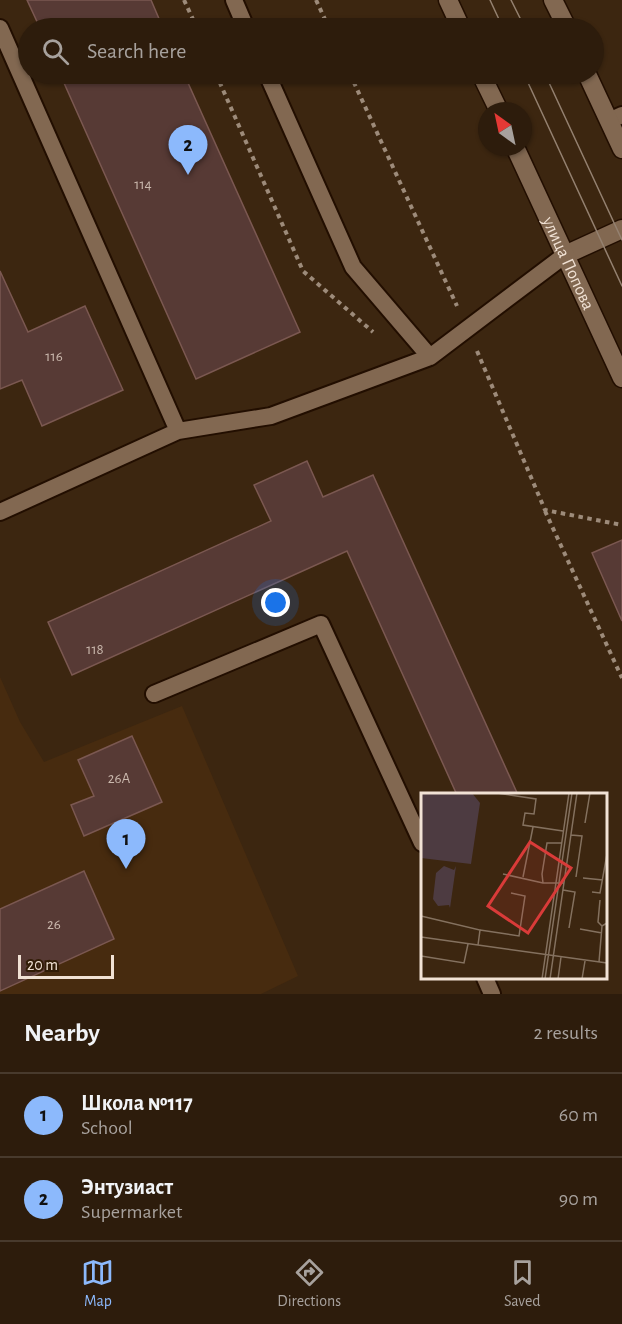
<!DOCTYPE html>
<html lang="en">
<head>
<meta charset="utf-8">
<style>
	:root { --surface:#2d1c0c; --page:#352515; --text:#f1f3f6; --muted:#a7a19d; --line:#483a2d; --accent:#8cb9fc }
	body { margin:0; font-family:"Alegreya Sans",sans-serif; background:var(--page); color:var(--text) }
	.compass { position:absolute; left:478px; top:102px; width:54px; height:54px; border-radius:50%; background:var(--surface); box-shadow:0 2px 4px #0004; rotate:327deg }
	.scale { position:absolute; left:18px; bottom:15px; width:96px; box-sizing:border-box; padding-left:6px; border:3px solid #f1e2d5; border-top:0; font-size:16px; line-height:21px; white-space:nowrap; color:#f1e2d5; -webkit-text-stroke:4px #311c06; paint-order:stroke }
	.you { position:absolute; left:276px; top:603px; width:21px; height:21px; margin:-15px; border:4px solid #fff; border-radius:50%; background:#1a73e8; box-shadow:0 0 0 9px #1a73e833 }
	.badge { display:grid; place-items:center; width:39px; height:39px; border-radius:50%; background:var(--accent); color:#111; font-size:20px; font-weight:700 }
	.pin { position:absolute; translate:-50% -50px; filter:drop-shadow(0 2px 3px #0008) }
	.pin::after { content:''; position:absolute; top:32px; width:21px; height:18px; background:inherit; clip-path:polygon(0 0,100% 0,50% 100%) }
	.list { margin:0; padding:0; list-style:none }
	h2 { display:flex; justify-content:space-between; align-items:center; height:78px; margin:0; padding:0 24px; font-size:26px }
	h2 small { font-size:20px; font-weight:400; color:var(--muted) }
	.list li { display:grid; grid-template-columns:39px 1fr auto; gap:18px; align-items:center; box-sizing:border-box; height:84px; padding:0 24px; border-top:2px solid var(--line) }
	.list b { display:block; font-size:22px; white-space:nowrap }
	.list p { margin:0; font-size:20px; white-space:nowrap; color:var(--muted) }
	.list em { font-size:20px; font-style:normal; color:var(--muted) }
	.icon { flex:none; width:33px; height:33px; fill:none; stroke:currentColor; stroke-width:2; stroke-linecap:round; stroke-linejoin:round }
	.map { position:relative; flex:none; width:622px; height:994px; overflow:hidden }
	.search { position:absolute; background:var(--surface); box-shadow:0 2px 4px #0004; left:18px; right:18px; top:18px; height:66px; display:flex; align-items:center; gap:15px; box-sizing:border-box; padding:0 21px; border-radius:33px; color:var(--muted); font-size:22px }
	.sheet { height:246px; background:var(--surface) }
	nav { display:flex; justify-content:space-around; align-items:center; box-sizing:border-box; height:84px; border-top:2px solid var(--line); background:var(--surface); font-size:16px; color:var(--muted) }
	nav a { display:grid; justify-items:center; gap:3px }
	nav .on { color:var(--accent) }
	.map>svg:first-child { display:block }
	.built { fill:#472b0f }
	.building { fill:#573a35; stroke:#7b5851; stroke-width:1.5 }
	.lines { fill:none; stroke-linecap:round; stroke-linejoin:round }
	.service-casing { stroke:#220e00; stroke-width:20 }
	.minor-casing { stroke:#220e00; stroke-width:21 }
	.secondary-casing { stroke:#220e00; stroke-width:21 }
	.path { stroke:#9d8b7a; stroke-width:4; stroke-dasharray:4.5 4.5; stroke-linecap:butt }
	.service { stroke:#826851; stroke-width:16 }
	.minor { stroke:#826851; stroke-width:18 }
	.secondary { stroke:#826851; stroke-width:18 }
	.tram { stroke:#948170; stroke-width:1.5 }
	.labels { text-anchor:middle; stroke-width:6; stroke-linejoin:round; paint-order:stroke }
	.number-label { font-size:15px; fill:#cab8ad }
	.street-label { font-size:18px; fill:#f1e2d5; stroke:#311c06 }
	.inset-road { fill:none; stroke:#84715f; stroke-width:1.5 }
	.view { fill:#d93b39; fill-opacity:0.15; stroke:#d93b39; stroke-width:3 }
	.inset-edge { fill:none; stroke:#f1e2d5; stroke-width:3 }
</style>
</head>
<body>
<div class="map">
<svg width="622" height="994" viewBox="0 0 622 994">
	<rect width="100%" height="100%" fill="#3c2610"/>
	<path class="built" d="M0,677l20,45 24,40 138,-56 116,270 -37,18h-261z"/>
	<path class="building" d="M27,0h124l12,28h-123z
		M60,74h124l116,258 -104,47z
		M0,271l28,61 57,-26 38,84 -81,36 -20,-46 -22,9z
		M307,461l16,36 50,-22 145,320h-61l-110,-244 -275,124 -24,-53 223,-101 -17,-36z
		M622,540v81l-30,-68z
		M132,736l30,66 -78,34 -13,-31 23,-9 -16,-36z
		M84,871l30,68 -114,52v-82z"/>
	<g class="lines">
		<g class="service-casing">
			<path id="service" d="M234,0l12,28
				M0,28l178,403
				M267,74l86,193 77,90 135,-102
				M609,121l13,-6
				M0,512l178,-81 93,-15 159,-59
				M154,694l167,-70 101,219
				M485,978l7,16"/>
		</g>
		<g class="minor-casing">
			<path id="minor" d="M565,255l57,-26"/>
		</g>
		<g class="secondary-casing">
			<g id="secondary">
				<path d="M448,0l13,28"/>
				<path d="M553,0l14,28"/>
				<path d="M481,74l18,37"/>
				<path d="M587,74l35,75"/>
				<path id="s1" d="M515,147l107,231"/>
			</g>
		</g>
		<path class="path" d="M184,0l13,28
			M316,0l13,28
			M216,74l87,197 70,61
			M350,74l107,232
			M477,351l68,159 77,15
			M545,511l77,167"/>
		<use href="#service" class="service"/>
		<use href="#minor" class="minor"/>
		<use href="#secondary" class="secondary"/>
		<path class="tram" d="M490,0l13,28
			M511,0l14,28
			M524,74l98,212
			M545,74l77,166"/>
	</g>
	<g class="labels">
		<g class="number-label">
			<text x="143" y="189">114</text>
			<text x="54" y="361">116</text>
			<text x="95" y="654">118</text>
			<text x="119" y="783">26А</text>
			<text x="54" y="929">26</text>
		</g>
		<g class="street-label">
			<text dy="6" stroke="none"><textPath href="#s1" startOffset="128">улица Попова</textPath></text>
		</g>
	</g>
	<g transform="translate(421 793)">
		<rect width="186" height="186" fill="#3c2610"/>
		<path d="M0,0h51l8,10 -9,61 -50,-6zM23,73l10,4 2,-4 -6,42 -1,-3 -11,1 -5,-7 3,-26z" fill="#4d3b41"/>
		<path class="inset-road" d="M76,0l39,6 -2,15 -9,-1 -2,12 40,6M164,30l5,-30M150,42l11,1 -6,41M141,50h-15l-5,31 1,9h21M82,81l40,9M102,84l10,-50M162,85l20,2M142,97l12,2 -6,36M171,99l8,1 7,-39M179,107l-2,22 4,4 5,-3M0,123l59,14 -2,15M159,136l22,4M59,137l39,6 6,-40 -14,-3M0,144l186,26M0,163l43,7 4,-19M178,169l3,-36M121,186l27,-186M124,186l27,-186M129,186l27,-186M137,186l3,-22M161,186l3,-18"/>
		<path class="view" d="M109,49l41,26 -43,65 -40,-27z"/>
		<rect width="186" height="186" class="inset-edge"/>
	</g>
</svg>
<svg class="compass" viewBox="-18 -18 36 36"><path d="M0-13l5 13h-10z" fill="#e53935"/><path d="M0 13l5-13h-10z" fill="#a7a19d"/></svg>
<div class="scale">20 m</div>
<div class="you"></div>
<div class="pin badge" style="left:126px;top:869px">1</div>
<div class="pin badge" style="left:188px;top:175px">2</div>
<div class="search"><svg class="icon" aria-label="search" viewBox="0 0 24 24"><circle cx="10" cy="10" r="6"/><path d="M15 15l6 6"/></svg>Search here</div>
</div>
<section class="sheet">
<h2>Nearby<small>2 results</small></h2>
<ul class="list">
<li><span class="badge">1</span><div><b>Школа №117</b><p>School</p></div><em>60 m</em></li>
<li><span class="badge">2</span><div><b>Энтузиаст</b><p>Supermarket</p></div><em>90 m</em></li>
</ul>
</section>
<nav>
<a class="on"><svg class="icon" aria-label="map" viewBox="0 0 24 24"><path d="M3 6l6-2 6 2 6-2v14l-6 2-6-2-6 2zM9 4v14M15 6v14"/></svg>Map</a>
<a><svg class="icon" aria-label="directions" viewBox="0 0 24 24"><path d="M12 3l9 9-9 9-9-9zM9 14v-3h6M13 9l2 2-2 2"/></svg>Directions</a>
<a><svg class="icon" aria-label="saved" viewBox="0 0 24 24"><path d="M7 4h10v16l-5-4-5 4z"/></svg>Saved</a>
</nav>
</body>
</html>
